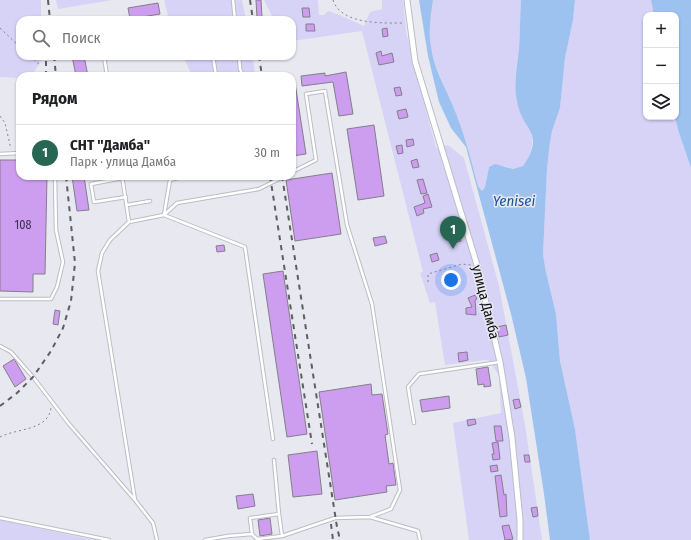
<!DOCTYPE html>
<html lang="ru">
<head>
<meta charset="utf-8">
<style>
	:root { --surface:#fff; --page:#f6f6f6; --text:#202124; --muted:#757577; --line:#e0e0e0; --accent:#276652 }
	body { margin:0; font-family:"Fira Sans Condensed",sans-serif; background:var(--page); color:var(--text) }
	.controls { position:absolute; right:12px; top:12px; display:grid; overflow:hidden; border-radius:8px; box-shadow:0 1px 3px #0004 }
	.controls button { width:36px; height:36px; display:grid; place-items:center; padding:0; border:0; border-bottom:1px solid var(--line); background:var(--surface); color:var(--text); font:20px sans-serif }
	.you { position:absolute; left:451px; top:280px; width:14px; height:14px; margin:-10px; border:3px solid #fff; border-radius:50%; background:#1a73e8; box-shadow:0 0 0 6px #1a73e833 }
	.badge { display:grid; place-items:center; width:26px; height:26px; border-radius:50%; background:var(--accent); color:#fff; font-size:13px; font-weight:700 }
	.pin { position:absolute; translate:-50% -33px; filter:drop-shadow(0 1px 2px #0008) }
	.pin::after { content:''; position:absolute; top:21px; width:14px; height:12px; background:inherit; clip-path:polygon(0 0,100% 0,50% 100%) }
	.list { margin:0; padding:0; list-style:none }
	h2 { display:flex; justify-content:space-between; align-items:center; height:52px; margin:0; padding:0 16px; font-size:17px }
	h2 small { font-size:13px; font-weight:400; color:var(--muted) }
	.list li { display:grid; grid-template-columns:26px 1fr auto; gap:12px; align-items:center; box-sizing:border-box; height:56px; padding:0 16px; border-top:1px solid var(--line) }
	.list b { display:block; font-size:15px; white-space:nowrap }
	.list p { margin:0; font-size:13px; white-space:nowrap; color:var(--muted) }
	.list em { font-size:13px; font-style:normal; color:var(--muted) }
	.icon { flex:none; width:22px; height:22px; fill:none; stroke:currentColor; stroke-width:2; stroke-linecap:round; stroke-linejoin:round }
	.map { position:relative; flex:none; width:691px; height:540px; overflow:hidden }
	.search { position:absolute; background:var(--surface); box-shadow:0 1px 3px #0004; left:16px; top:16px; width:280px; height:44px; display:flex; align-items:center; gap:10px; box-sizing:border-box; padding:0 14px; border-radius:12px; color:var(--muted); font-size:15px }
	.panel { position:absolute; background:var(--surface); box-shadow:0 1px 3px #0004; left:16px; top:72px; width:280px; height:108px; border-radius:12px }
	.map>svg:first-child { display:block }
	.green { fill:#d6d3f7 }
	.water { fill:#9ec2f0 }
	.building { fill:#cd9df0; stroke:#837f87 }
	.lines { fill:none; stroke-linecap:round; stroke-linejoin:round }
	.service-casing { stroke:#bdbcc5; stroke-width:4.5 }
	.minor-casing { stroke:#bdbcc5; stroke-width:7 }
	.path { stroke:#84848a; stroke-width:1; stroke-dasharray:2 3; stroke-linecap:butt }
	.service { stroke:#fff; stroke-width:2.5 }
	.minor { stroke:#fff; stroke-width:5 }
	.rail { stroke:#5d5d62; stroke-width:2; stroke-dasharray:5 5; stroke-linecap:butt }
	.labels { text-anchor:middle; stroke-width:3; stroke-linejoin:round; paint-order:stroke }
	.number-label { font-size:12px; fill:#3c3047 }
	.street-label { font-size:14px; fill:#0c0c0f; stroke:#e8e8f1 }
	.water-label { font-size:15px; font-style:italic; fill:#1a5599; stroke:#e8e8f1 }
</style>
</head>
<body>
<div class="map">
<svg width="691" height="540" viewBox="0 0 691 540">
	<rect width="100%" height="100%" fill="#e8e8f1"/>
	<path class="green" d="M0,0h41v20h-21v36h21v5l-10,15h-11v2l-20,-1z
		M56,0h56l-54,9z
		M164,0h78l4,20h-77z
		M264,0h54l1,15h5l4,-4c13,4 24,10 36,15l6,-14 12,-3v-9h21l3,32 30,116 12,-3 16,13 35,128 26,139 17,115h-73l-16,-117 48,-10 -2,-37 -9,-15 -5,-1 -40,5 -10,-63 -5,1 -10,-30 3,-1 -61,-241 -70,10v-21h-18z
		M433,0h88c-1,16 -1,33 -2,49 -2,16 -6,33 -3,49 6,32 29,34 7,68l-10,3 -8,-3 -16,1 -4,20 -3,4 -4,-5c-7,-27 -14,-54 -25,-80 -8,-20 -19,-38 -22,-60 -3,-15 0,-31 2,-46z
		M575,0h76l3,15h-8v102h29l3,13 13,38v372h-101l-15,-111 -15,-68 -4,-47 -10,-42 -3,-17 4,-86 3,-27 2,-11 8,-23 5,-50 8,-38z
		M183,56h70l2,20h-63z
		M0,520l94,20h-94z"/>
	<path class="water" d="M419,0h14c-2,15 -5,31 -2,46 3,24 14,40 22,60 11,26 18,53 25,80l4,5 3,-4 4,-20 6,-3 18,5 10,-3c23,-34 0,-34 -6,-64 -4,-18 0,-35 2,-53 1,-16 1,-33 2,-49h54l-2,20 -8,38 -5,50 -8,23 -2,11 -3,27 -4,86 3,17 10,42 4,47 15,68 15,111h-40l-6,-46 -18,-116 -15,-64 -45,-167 -15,-19 -12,-26 -11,-46z
		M651,0h40v168l-13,-38 -3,-13 1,-102h-22z"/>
	<path class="building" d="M256,0h5l1,18h-5z
		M158,3l2,11 -30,5 -2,-11z
		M302,8h7l1,9h-7z
		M306,24h8l1,7h-9z
		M387,28l1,8 -5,1 -1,-8z
		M381,51l1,5 10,-3 2,9 -15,3 -3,-12z
		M72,56h12l4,20h-12z
		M346,72l7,42 -14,2 -6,-34 -31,4 -1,-10 24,-3v3z
		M292,83h3l11,71 -14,2z
		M400,87l2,8 -6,1 -2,-8z
		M406,109l2,8 -9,2 -2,-8z
		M374,125l10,71 -26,4 -11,-71z
		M413,139l1,6 -7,2 -1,-7z
		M402,145l1,8 -5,1 -2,-8z
		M417,159l2,8 -6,1 -2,-7z
		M0,160h20v16h27l-2,98h-12v18l-33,-1z
		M332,173l9,61 -46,7 -9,-61z
		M72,176h12l5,34 -12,1z
		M423,179l4,14 -6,1 -4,-14z
		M428,194l4,13 -9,2 1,4 -7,3 -3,-9 11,-4 -2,-7z
		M459,234l2,7 -8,2 -1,-7z
		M385,236l2,7 -12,3 -2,-8z
		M224,245l1,6 -8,1 -1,-6z
		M437,253l2,7 -7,2 -2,-7z
		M283,271l24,163 -20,3 -24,-163z
		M475,295l2,4 -2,1 1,15 -10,-1v-6l6,-1 -4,-9z
		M55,310l5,1 -2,14 -5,-1z
		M506,325l2,10 -9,2 -2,-10z
		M467,352l1,8 -9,2 -1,-9z
		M14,359l12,20 -11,8 -12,-21z
		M488,367l3,19 -7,1v-3l-6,1 -2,-16z
		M371,384l1,11 10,-1 6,40 -3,1 4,29 4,-1 3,22 -10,1 1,6 -52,8 -16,-108z
		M449,396l1,12 -28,4 -2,-12z
		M519,399l2,8 -6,2 -2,-9z
		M475,419l1,5 -8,2 -1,-6z
		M494,426h7l2,15h-7z
		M498,442l2,17 -7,1 -1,-6h2l-2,-11z
		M317,451l5,43 -29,3 -5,-42z
		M524,455h5l1,7h-5z
		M497,465l1,6 -7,1 -1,-6z
		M501,475l3,20 2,-1 1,22 -7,1 -5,-41z
		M253,494l2,12 -17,3 -2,-13z
		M537,507l1,9 -5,1 -2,-9z
		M270,518l2,16 -12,2 -2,-16z
		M509,525l4,14 -8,1 -3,-14z"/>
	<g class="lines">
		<g class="service-casing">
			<path id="service" d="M233,0l2,20
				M104,56l3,20
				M213,56l3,20
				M239,56l1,13 3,7
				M0,154l20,-1
				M292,172l24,-12 -10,-66 19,-3 22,134 25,79 28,186 -9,19 -21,8
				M122,176l7,46 -19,18 -8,13 -4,18 37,229
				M185,176l-15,4 -6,35 81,32 28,192
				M123,178l-32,6 3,18 32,-5
				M127,205l23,-4
				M129,222l35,-7 13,-12 82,-14 26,-13
				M0,299h51l6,-12 6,-25 -7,-32 -1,-54
				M0,346l11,6 22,25 36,47 66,76 18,23 4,17
				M414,423l-6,-36 11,-13 81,-12
				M274,460l5,54 3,22
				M0,518l109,22
				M252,534l5,5 25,-3 53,-18 35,-1 48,14 2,9
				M205,540l23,-4 24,-2 -2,-16 29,-4"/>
		</g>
		<g class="minor-casing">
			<path id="minor" d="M407,0l8,61 62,204 23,97 12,76 8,82v20"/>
		</g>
		<path class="path" d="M333,0c8,25 50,23 71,23
			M0,28l20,19
			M30,56l11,10
			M0,116l5,7 6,26
			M428,282v-8l34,-10 9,1
			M0,437c17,-9 49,-6 51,-30"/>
		<use href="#service" class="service"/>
		<use href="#minor" class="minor"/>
		<path class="rail" d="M48,0l2,20
			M250,0l3,20
			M54,56l2,20
			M259,56l3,20
			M46,76v-20
			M270,176l42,268
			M282,176l55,351 3,13
			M0,406l17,-13 16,-16 18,-26 12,-23 8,-27 4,-38 -9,-87
			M331,524l2,16"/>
	</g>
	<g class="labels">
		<g class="number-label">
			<text x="23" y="229">108</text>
		</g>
		<g class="street-label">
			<text transform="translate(486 302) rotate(76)" y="5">улица Дамба</text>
		</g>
		<g class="water-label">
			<text x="514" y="206">Yenisei</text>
		</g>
	</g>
</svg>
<div class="controls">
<button>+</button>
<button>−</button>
<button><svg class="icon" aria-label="layers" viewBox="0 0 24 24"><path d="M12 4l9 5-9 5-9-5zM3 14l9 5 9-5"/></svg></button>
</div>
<div class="you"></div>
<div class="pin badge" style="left:453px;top:249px">1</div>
<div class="search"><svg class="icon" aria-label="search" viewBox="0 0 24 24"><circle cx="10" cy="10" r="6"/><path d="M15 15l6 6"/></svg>Поиск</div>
<section class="panel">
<h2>Рядом<small></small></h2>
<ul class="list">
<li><span class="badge">1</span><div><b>СНТ &quot;Дамба&quot;</b><p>Парк · улица Дамба</p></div><em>30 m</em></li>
</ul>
</section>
</div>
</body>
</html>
